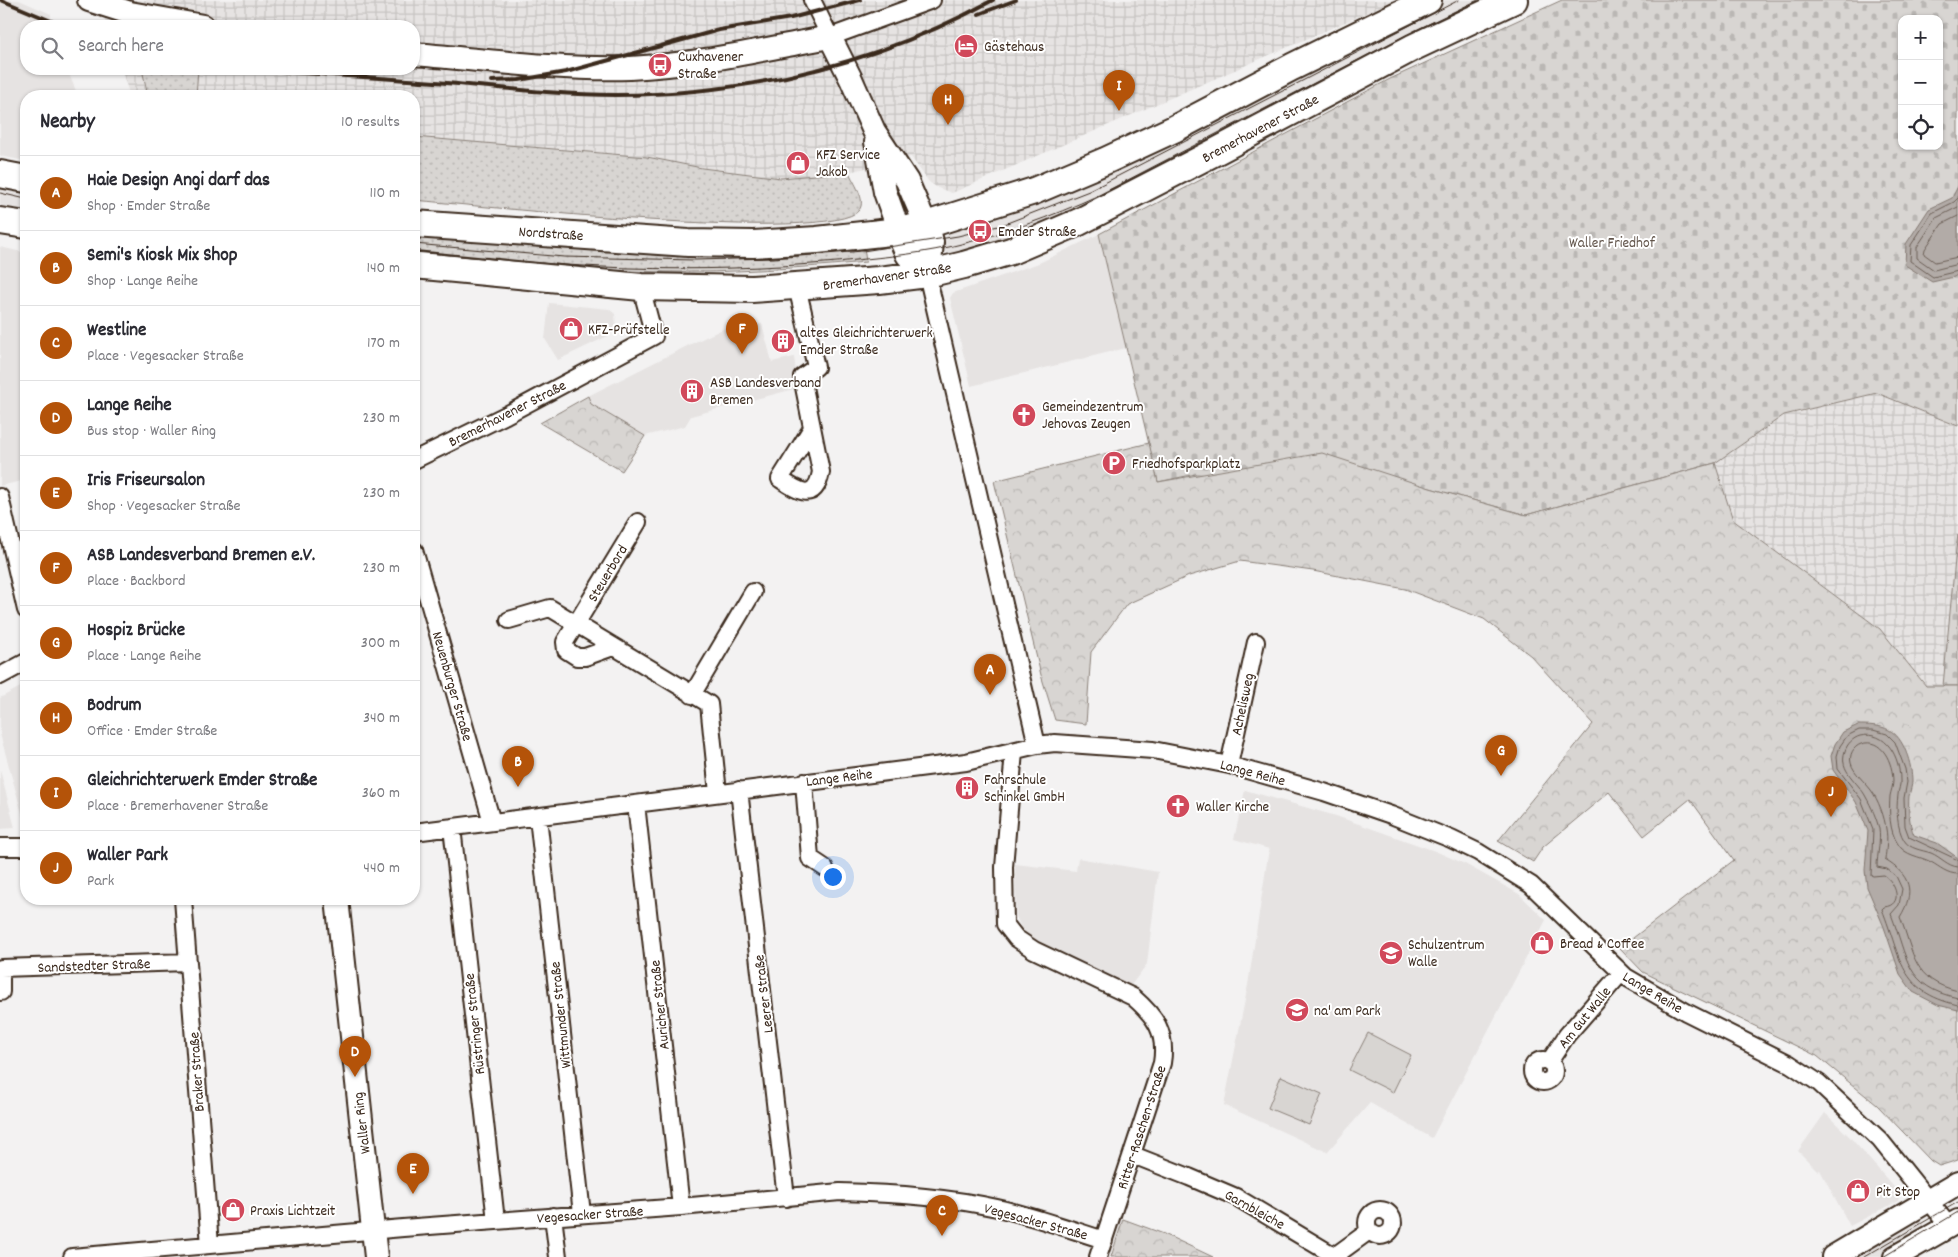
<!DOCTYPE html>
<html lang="en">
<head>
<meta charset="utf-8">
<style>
	:root { --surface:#fff; --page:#f2f2f3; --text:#2b2b33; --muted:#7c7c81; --line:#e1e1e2; --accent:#b45309 }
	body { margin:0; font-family:Dekko,sans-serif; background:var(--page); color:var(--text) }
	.controls { position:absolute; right:15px; top:15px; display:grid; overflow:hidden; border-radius:10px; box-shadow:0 1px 4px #0004 }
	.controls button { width:45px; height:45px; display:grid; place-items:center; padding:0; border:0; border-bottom:1px solid var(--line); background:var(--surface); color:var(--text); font:25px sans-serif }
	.you { position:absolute; left:832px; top:876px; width:18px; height:18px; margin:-12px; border:4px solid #fff; border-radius:50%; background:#1a73e8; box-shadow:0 0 0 8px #1a73e833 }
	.badge { display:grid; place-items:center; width:32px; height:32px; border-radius:50%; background:var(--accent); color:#fff; font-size:16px; font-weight:700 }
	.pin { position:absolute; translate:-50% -41px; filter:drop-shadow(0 1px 2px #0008) }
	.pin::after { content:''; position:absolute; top:26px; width:18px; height:15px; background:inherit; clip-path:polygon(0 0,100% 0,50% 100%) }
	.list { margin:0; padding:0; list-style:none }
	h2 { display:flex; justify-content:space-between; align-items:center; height:65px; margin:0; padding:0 20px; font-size:21px }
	h2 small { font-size:16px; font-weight:400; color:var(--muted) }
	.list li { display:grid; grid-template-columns:32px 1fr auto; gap:15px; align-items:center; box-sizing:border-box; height:75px; padding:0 20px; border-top:1px solid var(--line) }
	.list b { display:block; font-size:19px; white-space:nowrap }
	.list p { margin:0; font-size:16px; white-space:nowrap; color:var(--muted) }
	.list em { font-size:16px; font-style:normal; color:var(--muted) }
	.icon { flex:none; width:28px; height:28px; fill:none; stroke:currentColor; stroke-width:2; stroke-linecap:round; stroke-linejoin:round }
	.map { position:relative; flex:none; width:1958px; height:1257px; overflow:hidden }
	.search { position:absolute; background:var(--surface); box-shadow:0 1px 4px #0004; left:20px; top:20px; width:400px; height:55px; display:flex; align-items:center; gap:12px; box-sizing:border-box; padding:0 18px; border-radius:20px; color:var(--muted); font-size:19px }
	.panel { position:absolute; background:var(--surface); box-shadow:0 1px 4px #0004; left:20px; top:90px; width:400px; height:815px; border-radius:20px }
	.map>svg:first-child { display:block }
	.built { fill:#e6e3e2 }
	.industrial { fill:url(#industrial-grid) }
	.grass { fill:url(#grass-dots); stroke:#8a8078 }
	.cemetery { fill:url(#cemetery-stones); stroke:#8a8078; fill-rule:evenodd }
	.park { fill:url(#park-crowns); stroke:#8a8078 }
	.garden { fill:#d8d5d2; stroke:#8a8078 }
	.water { fill:#b2aba7; stroke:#827770 }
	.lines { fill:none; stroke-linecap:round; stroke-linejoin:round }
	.shore { stroke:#6b5e55; stroke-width:1 }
	.street-casing { stroke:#3b2a1e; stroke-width:20 }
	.secondary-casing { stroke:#3b2a1e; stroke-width:26 }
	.primary-casing { stroke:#3b2a1e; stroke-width:30 }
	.street { stroke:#fff; stroke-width:16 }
	.secondary { stroke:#fff; stroke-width:22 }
	.primary { stroke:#fff; stroke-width:26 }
	.tram { stroke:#3b2a1e; stroke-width:1 }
	.rail { stroke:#3b2a1e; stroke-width:4 }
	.labels { text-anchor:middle; stroke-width:4; stroke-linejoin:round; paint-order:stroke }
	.poi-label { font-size:15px; fill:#3b2a1e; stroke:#fff; text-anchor:start }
	.street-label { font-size:15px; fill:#3b2a1e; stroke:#fff }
	.park-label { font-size:15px; fill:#62554b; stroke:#fff }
</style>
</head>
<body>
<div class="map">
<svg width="1958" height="1257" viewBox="0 0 1958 1257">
	<defs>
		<pattern id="industrial-grid" width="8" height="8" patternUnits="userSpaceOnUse" patternTransform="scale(1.25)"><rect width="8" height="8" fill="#e6e3e2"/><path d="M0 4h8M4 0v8" fill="none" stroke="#c6c3c1"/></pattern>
		<pattern id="grass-dots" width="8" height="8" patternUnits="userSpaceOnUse" patternTransform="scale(1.25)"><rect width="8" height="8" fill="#d8d5d2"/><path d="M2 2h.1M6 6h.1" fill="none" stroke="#bab7b4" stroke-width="1.8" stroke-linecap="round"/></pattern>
		<pattern id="cemetery-stones" width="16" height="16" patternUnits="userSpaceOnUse" patternTransform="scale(1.25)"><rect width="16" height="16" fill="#d8d5d2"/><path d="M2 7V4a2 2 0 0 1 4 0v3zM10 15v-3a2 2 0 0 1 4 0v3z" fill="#bab7b4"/></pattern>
		<pattern id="park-crowns" width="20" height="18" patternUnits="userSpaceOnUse" patternTransform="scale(1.25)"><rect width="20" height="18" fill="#d8d5d2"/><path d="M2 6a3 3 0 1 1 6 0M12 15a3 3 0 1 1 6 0" fill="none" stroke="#bab7b4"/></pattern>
	</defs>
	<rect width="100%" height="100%" fill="#f3f2f2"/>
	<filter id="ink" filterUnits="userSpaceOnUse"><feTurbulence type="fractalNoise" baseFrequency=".02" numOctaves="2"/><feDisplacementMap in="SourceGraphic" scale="10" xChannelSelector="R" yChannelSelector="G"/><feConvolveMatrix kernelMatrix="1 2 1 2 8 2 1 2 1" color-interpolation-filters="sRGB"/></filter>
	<g filter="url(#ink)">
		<path class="built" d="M0,0h19l32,14v12h-25v43h41l11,27h-52v65l-26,-5z
			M1439,0h57l-412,211 -126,46 -16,-6 7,-22z
			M20,187l6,1v29l-12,-2 1,-7 -15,-3v-16l19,4z
			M1099,234l27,114 -155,38 -21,-88 3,-5 86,-30z
			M0,247l26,6v227l-26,6z
			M549,303l60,6 6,5 1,12 -6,9 -52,25 -13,-21z
			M762,324l10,38 22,-5 4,31 -107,28 -6,10 -40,10 -55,-32 -2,-8 103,-52 36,-17z
			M26,684v144l-26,-94v-36z
			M0,770l15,58 -15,1z
			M1245,790l91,26 99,35 30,13 54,30 27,26 -114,218 -62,-35 -43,49 -103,-47 24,-120 21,-136 -35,-10z
			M1078,858l80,14 -11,92 -18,24 -79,-37 -19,-11 -9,-11 -6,-12 -1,-53 61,7z
			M1825,1113l24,23 51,58 -2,7 -48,25 -30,-56 -2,1 -20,-20z
			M1916,1215l12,17 -41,25h-39z"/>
		<path class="industrial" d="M99,0h1297l-444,193 -14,-5 -9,-6 -18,-25 -62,15 12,27v9l-4,5 -8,4 -20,4 -71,4 -87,-3 -257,-22v-104h-284l-9,-27h293v-43h-307z
			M1878,393l80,33v109l-15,151h-17l-46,-57 -147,-109 -18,-57 69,-48z"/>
		<path class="grass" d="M142,69h56l-2,27h-48z
			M414,137l233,20 55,11 79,10 68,-6c4,10 18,28 10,38 -26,35 -387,-5 -445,-10z
			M414,235l450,12 2,15c-67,6 -134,11 -202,10 -83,-1 -167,-10 -250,-17z"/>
		<path class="cemetery" d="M1562,0h396v426l-81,-33 -93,22 -69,48 -189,52 -96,-27 -234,-14 -38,8 -59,-248 291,-155zM1902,19h37v127h-37z
			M1958,535v151h-15l13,-137z"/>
		<path class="park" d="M588,396l3,8 54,32 -23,35 -82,-48z
			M1149,443l9,39 164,-29 108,35 96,27 189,-52 18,57 147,109 46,57h32v474l-19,6 -8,-5 -54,-56 -60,-49 -174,-84 -23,-24 114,-88 -44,-61 -46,37 -35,-44 -66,55 -10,15 -35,-21 95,-117 -62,-68 -47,-37 -79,-30 -92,-18 -73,-10 -51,15 -62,28 -36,48 -5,72 -31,-4 -14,-45 -47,-194z
			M1123,1219l41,15 49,23h-102z"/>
		<path class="garden" d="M1368,1033l43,22 -18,37 -44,-22z
			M1281,1076l41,18 -13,31 -41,-17z"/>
		<path class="water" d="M1958,186v88l-4,3 -22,5 -27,-17 1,-21 23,-35 23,-11z
			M1858,725c10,0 22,0 31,5 15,7 23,35 23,51 0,5 -2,10 -3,15 -1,13 0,27 5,39l23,8 21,15v152l-20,-5 -25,-13 -13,-18 -16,-47 -17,-40 -2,-17 3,-39 -12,-29 -23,-32 -2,-14 4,-12 8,-12z"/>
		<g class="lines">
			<path class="shore" d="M1958,198l-4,4 -22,11 -21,32 -1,16 23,16 25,-6
				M1958,207l-22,11 -19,29v11l17,12 24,-6
				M1958,216l-16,8 -17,25 -1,5 11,8 23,-5
				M1958,860l-49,-23 -4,-11 -1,-28 3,-16 -2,-13 -10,-27 -8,-8 -14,-4h-14l-12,6 -7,10 -3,10 1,13 23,30 12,30 -2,46 2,1 11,-1c12,8 20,30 0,32l-2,2c20,50 16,82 76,96
				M1958,867c-11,-1 -17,-10 -27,-14 -9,-3 -22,-4 -27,-13 -7,-11 -8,-31 -6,-45 0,-5 3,-10 2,-15 0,-22 -13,-50 -40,-44 -7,2 -13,8 -15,15 -7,20 13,30 21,46 5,9 11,22 13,32 2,12 -2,26 -2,38l10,2 9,7 6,13 -3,16 -8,9c17,44 14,73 67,84
				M1958,874c-11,0 -18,-7 -27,-12 -11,-6 -26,-6 -33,-18 -9,-13 -9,-33 -8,-48 1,-5 3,-10 3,-15 0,-18 -11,-44 -32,-37 -8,3 -12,11 -10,19 2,9 14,19 20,27 7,9 14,28 15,39 2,10 0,21 -1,31 25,15 31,31 15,57 15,38 12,63 58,74"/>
			<g class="street-casing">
				<path id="street" d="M812,0l18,37 102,-37
					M927,274l110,471
					M797,287l19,80 -14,10 19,95c-6,31 -23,19 -41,7l32,-51
					M414,460l92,-45 148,-79 -13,-49
					M0,497l26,113
					M414,550l78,272
					M509,620l41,-12 159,96 9,89
					M613,647l-28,10h-8l-11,-7 -1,-8 73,-120
					M0,676l26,-14
					M692,695l61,-103
					M1014,752l-10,115 1,57 11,14 18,12 99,47c22,19 34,35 29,66l-64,194
					M1229,765l27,-123
					M804,782l6,76 15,10
					M739,790l47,408
					M636,804l45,403
					M538,817l44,397
					M452,827l44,394
					M414,832l552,-70 71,-17 18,-2 98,7 76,15 95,27 67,23 60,24 27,13 53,33 95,92 60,35 104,52 29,19 61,57 69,86
					M0,847h26
					M183,899l27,346
					M0,992h1v-24l187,-6
					M1532 1071a11 11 0 1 1 22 0a11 11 0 1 1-22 0Z
					M1549,1062l18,-27 54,-62
					M1133,1155l56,22 47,20 92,55 8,3 33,-24
					M1367 1223a13 13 0 1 1 26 0a13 13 0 1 1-26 0Z
					M553,1216l5,41
					M72,1257l331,-29 278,-21 159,-15c52,1 106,5 157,16 36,8 72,21 107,32"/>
			</g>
			<g class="secondary-casing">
				<path id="secondary" d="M89,0l41,13 73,13
					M414,54c71,6 144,16 216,14 67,-3 134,-19 200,-31l21,42 23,52 33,50 19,44
					M876,142l9,50 14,39
					M337,899l39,358
					M1833,1257l125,-74
					M1895,1257l63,-36"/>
			</g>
			<g class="primary-casing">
				<path id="primary" d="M0,174l26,5
					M0,221l26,4
					M414,224l274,19 65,1 64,-4 82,-9 27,-6 108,-34 71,-30 69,-32 118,-62 136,-67
					M926,225l4,17 -3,32
					M899,231l10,23 18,20
					M414,265l227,22 111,2 127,-9 48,-6 37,-9 47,-14 68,-29 138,-71 197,-104 100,-47"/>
			</g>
			<use href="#street" class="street"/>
			<use href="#secondary" class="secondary"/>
			<use href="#primary" class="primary"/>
			<path class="tram" d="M0,193l26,6
				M414,244l150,13 131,3 79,-2 89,-7 95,-15 44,-11 87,-34 370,-191
				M414,252c71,6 143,14 215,16 69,2 139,0 208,-6 37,-4 75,-7 112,-15 52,-12 102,-30 150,-52l317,-165 62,-30
				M1864,1257l94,-55
				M1883,1257l75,-45"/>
			<path class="rail" d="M1,0l62,26
				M979,14l37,-14
				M258,69c59,6 118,8 177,13 60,5 121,13 181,13 132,-1 261,-31 377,-95
				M492,81l27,-1 47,-8 153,-42 72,-12 69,-18"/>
		</g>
	</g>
	<defs>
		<g id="hotel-disc" transform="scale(1.25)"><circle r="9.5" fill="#d1495b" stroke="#fff"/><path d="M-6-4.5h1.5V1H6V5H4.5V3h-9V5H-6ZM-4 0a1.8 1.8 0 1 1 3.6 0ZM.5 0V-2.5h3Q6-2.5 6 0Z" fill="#fff"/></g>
		<g id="bus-disc" transform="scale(1.25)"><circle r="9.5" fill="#d1495b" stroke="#fff"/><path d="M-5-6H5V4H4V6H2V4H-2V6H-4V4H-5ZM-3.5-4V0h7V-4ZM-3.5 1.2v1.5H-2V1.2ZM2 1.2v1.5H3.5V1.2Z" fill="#fff"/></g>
		<g id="shop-disc" transform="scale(1.25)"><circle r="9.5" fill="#d1495b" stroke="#fff"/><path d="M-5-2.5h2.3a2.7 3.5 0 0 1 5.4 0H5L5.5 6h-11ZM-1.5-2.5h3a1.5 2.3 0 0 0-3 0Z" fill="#fff"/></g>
		<g id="building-disc" transform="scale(1.25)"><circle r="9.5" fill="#d1495b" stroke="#fff"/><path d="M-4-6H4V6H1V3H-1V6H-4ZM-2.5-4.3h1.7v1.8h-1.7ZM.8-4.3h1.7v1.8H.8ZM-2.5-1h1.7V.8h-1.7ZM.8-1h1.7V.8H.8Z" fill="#fff"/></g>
		<g id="church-disc" transform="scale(1.25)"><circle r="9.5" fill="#d1495b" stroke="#fff"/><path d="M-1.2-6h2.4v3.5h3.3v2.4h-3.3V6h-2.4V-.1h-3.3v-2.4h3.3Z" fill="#fff"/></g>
		<g id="parking-disc" transform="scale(1.25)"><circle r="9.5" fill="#d1495b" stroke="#fff"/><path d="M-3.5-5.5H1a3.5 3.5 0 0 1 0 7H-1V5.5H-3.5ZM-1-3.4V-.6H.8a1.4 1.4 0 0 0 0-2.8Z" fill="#fff"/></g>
		<g id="school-disc" transform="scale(1.25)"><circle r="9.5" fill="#d1495b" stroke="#fff"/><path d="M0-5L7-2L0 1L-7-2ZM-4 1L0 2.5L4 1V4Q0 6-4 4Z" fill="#fff"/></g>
	</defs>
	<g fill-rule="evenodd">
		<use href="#hotel-disc" x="966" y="46"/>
		<use href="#bus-disc" x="660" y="65"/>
		<use href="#shop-disc" x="798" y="163"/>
		<use href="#bus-disc" x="980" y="231"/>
		<use href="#shop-disc" x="571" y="329"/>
		<use href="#building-disc" x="783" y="341"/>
		<use href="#building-disc" x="692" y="391"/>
		<use href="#church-disc" x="1024" y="415"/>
		<use href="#parking-disc" x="1114" y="463"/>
		<use href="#building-disc" x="967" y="788"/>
		<use href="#church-disc" x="1178" y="806"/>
		<use href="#shop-disc" x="1542" y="943"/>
		<use href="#school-disc" x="1391" y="953"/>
		<use href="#school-disc" x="1297" y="1010"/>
		<use href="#shop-disc" x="1858" y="1191"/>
		<use href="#shop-disc" x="233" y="1210"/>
	</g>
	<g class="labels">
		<g class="poi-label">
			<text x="984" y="51">Gästehaus</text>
			<text x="678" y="61">Cuxhavener<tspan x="678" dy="17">Straße</tspan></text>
			<text x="816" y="159">KFZ Service<tspan x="816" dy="17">Jakob</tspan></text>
			<text x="998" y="236">Emder Straße</text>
			<text x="588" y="334">KFZ-Prüfstelle</text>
			<text x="800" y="337">altes Gleichrichterwerk<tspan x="800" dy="17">Emder Straße</tspan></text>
			<text x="710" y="387">ASB Landesverband<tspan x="710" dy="17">Bremen</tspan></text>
			<text x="1042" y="411">Gemeindezentrum<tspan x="1042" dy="17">Jehovas Zeugen</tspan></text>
			<text x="1132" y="468">Friedhofsparkplatz</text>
			<text x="984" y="784">Fahrschule<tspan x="984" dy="17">Schinkel GmbH</tspan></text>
			<text x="1196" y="811">Waller Kirche</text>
			<text x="1560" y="948">Bread &amp; Coffee</text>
			<text x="1408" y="949">Schulzentrum<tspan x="1408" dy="17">Walle</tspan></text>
			<text x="1314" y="1015">na' am Park</text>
			<text x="1876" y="1196">Pit Stop</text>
			<text x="250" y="1215">Praxis Lichtzeit</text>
		</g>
		<g class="street-label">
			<text transform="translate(1260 128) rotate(-28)" y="5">Bremerhavener Straße</text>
			<text transform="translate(551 233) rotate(4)" y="5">Nordstraße</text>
			<text transform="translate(887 276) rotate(-8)" y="5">Bremerhavener Straße</text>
			<text transform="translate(507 413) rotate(-27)" y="5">Bremerhavener Straße</text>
			<text transform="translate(607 573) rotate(-59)" y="5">Steuerbord</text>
			<text transform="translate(453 686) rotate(74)" y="5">Neuenburger Straße</text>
			<text transform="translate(1242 704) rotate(-78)" y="5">Achelisweg</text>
			<text transform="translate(1253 772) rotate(15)" y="5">Lange Reihe</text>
			<text transform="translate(839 777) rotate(-7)" y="5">Lange Reihe</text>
			<text transform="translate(94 965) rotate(-2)" y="5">Sandstedter Straße</text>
			<text transform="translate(1653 992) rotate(31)" y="5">Lange Reihe</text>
			<text transform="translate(763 994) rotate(-97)" y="5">Leerer Straße</text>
			<text transform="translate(659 1005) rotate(-96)" y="5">Auricher Straße</text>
			<text transform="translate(560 1015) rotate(-96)" y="5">Wittmunder Straße</text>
			<text transform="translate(1584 1017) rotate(-51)" y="5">Am Gut Walle</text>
			<text transform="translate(474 1024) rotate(-96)" y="5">Rüstringer Straße</text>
			<text transform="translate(196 1072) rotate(-94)" y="5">Braker Straße</text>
			<text transform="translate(361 1123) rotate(-97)" y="5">Waller Ring</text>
			<text transform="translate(1141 1127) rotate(-72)" y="5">Ritter-Raschen-Straße</text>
			<text transform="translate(1255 1209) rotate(29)" y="5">Garnbleiche</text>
			<text transform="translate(590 1214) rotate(-4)" y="5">Vegesacker Straße</text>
			<text transform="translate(1036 1221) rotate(15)" y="5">Vegesacker Straße</text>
		</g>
		<g class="park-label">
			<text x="1612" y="247">Waller Friedhof</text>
		</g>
	</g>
</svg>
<div class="controls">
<button>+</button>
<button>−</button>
<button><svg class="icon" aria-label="locate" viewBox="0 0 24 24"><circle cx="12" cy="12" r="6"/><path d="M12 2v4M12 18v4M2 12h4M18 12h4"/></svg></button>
</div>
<div class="you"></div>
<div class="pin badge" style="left:990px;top:695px">A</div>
<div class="pin badge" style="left:518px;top:787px">B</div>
<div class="pin badge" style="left:942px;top:1236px">C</div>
<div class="pin badge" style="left:355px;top:1077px">D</div>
<div class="pin badge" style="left:413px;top:1194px">E</div>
<div class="pin badge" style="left:742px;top:354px">F</div>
<div class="pin badge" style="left:1501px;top:776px">G</div>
<div class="pin badge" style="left:948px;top:125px">H</div>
<div class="pin badge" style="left:1119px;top:111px">I</div>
<div class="pin badge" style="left:1831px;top:817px">J</div>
<div class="search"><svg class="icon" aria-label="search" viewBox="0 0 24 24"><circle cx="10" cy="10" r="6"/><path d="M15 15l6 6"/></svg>Search here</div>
<section class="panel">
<h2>Nearby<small>10 results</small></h2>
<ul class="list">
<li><span class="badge">A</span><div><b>Haie Design Angi darf das</b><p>Shop · Emder Straße</p></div><em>110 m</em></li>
<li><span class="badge">B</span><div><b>Semi's Kiosk Mix Shop</b><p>Shop · Lange Reihe</p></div><em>140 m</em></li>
<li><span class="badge">C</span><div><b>Westline</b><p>Place · Vegesacker Straße</p></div><em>170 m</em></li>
<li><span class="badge">D</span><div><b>Lange Reihe</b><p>Bus stop · Waller Ring</p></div><em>230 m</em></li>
<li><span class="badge">E</span><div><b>Iris Friseursalon</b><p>Shop · Vegesacker Straße</p></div><em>230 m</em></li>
<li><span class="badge">F</span><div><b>ASB Landesverband Bremen e.V.</b><p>Place · Backbord</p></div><em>230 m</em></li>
<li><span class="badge">G</span><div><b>Hospiz Brücke</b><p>Place · Lange Reihe</p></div><em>300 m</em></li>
<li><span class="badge">H</span><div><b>Bodrum</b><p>Office · Emder Straße</p></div><em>340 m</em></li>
<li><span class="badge">I</span><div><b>Gleichrichterwerk Emder Straße</b><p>Place · Bremerhavener Straße</p></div><em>360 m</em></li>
<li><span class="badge">J</span><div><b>Waller Park</b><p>Park</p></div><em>440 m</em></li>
</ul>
</section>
</div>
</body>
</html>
